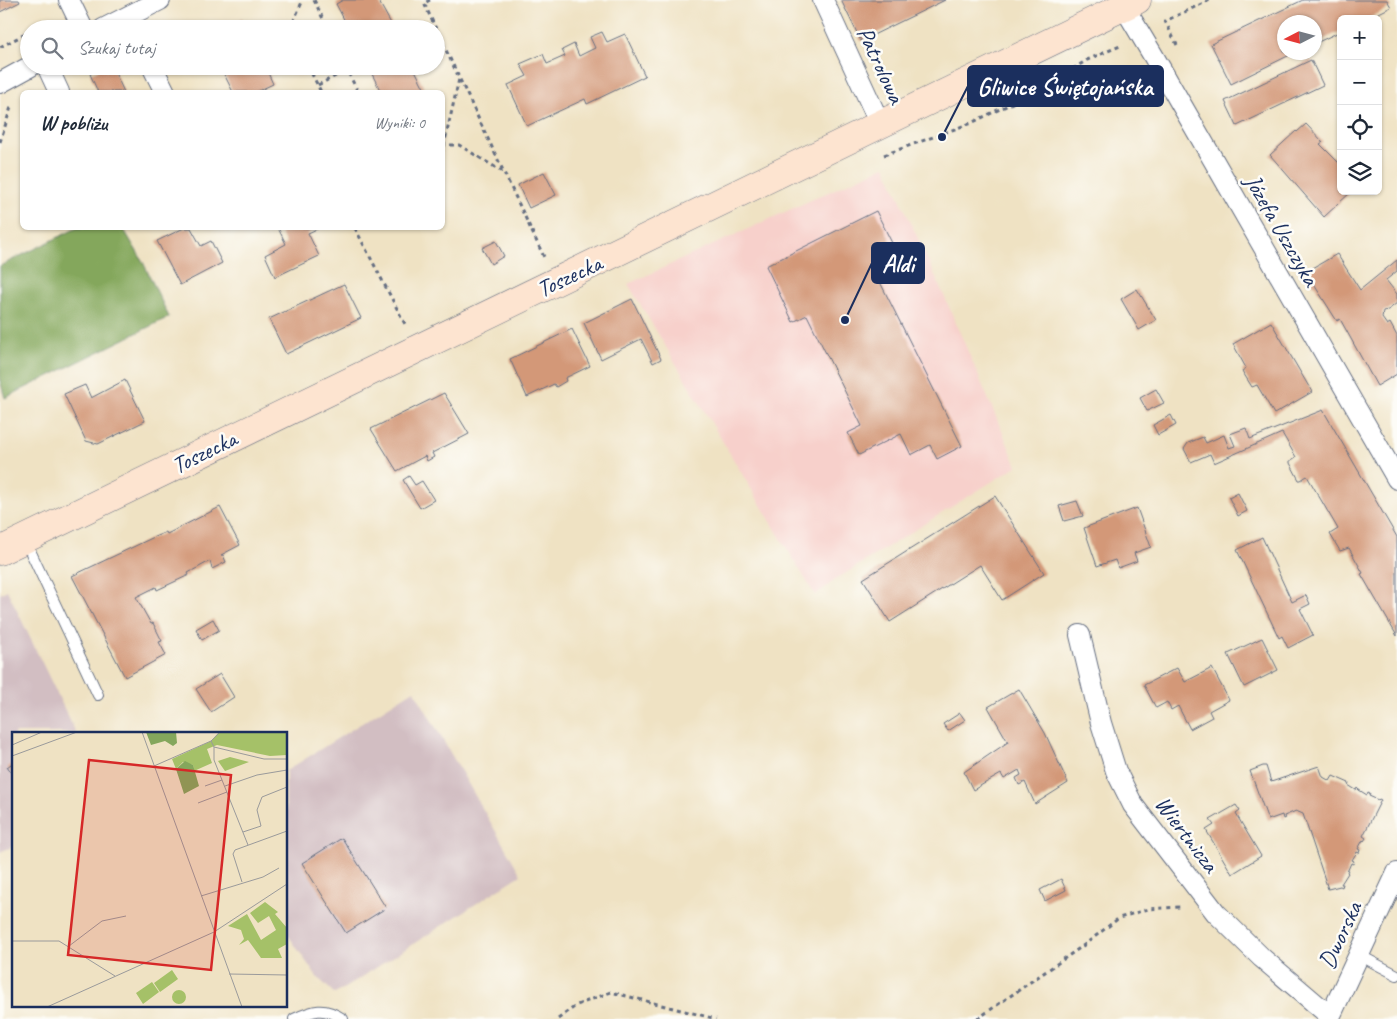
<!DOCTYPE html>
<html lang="pl">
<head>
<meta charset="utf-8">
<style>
	:root { --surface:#fff; --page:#f6f6f7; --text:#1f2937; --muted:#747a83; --line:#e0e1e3 }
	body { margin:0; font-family:Caveat,sans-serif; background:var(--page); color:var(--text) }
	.controls { position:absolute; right:15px; top:15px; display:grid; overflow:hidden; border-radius:8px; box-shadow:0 1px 4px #0004 }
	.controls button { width:45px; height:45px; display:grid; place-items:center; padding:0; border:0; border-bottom:1px solid var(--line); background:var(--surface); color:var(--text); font:25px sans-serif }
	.compass { position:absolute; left:1277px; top:15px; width:45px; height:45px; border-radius:50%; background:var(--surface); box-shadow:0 1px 4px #0004; rotate:264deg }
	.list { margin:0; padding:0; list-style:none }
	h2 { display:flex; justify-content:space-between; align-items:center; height:65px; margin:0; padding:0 20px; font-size:21px }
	h2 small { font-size:16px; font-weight:400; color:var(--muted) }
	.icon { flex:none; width:28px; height:28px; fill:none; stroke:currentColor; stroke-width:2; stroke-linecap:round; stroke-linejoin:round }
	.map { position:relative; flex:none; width:1397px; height:1019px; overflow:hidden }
	.search { position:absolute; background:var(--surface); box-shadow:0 1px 4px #0004; left:20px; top:20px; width:425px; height:55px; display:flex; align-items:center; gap:12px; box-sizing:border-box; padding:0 18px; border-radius:28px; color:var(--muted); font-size:19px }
	.panel { position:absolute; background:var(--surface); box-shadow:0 1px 4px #0004; left:20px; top:90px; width:425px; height:140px; border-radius:8px }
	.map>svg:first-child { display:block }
	.built { fill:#f7d0cb }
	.industrial { fill:#d2bec2 }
	.forest { fill:#84a75c; stroke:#506b5d }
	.building { fill:#d39878 }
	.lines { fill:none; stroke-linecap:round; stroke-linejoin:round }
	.lane-casing { stroke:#656e81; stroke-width:12 }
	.street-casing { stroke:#656e81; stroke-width:22 }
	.secondary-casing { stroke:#656e81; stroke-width:29 }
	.path { stroke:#656e81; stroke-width:3; stroke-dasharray:4 4; stroke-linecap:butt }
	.lane { stroke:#fff; stroke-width:10 }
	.street { stroke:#fff; stroke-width:20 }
	.secondary { stroke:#fde4d0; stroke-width:28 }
	.labels { text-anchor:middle; stroke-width:5; stroke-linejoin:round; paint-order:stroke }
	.street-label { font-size:24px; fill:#1b2f5e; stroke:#fdfcf7 }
	.inset-road { fill:none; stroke:#9a9a9b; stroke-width:1 }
	.view { fill:#d62828; fill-opacity:0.15; stroke:#d62828; stroke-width:2.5 }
	.inset-edge { fill:none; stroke:#1b2f5e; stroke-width:2.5 }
	.leader { fill:none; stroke:#1b2f5e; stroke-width:2 }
	.callout-dot { fill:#1b2f5e; stroke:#fdfcf7; stroke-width:2 }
	.callout { fill:#1b2f5e; stroke:#1b2f5e; stroke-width:2 }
	.callout-label { font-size:25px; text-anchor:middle; font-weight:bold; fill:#fff }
</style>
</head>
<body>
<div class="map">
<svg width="1397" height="1019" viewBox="0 0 1397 1019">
	<rect width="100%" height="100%" fill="#fdfcf7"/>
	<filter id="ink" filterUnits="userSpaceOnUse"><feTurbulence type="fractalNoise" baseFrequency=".02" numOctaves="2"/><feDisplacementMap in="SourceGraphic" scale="10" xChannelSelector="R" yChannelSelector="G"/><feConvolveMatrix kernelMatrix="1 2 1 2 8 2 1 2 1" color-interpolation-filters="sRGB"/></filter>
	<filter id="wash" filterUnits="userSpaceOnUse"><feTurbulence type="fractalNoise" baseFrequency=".0096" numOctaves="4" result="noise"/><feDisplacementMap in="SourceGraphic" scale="20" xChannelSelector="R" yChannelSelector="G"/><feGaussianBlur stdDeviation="1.12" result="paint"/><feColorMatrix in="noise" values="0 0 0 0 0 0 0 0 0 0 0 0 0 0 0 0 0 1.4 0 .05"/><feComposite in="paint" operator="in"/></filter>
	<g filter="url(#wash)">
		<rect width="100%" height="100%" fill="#efe2c3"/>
		<path class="built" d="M885,166l61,134 71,166 -179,112 -23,17 -187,-311z"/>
		<path class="industrial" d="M7,590l69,143h-62v113l-14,6v-258z
			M414,690l107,185 -186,119 -19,-18 -30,-44v-161z"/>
		<path class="forest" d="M77,228h46l19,32 27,57 -164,81 -5,-17v-115z"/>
		<g id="blocks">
			<path class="building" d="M0,0h19l1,2 -20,10z
				M343,0h35l16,29h-45l-13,-25z
				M841,0h104l-84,41z
				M1303,0h84l4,7 -24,12h-26v12l-27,13v-22h-30v30h12l-65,32 -20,-40z
				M242,19l4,10h-24z
				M602,32l5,10 18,-8 20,42 -58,28 -2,-5 -58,27 -19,-41 19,-9 -7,-12 23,-10 4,10 18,-8 -3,-6 12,-6 5,12 16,-8 -5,-11z
				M1311,60l12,25 -86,41 -12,-25z
				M105,66h7l12,26h-26l-8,-18z
				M220,66h45l8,18 -17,8h-23z
				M368,66h45l13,26h-45z
				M1306,124l17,18 -3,2 21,21v26h11l-28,26 -54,-62 26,-24 1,1z
				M544,172l12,23 -27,13 -11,-23z
				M876,211l27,54 -25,13 84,168 -25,13 -7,-14 -19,10 -10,-21 -42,21 -11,-22 14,-7 -55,-111 -14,7 -27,-56z
				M184,228h7l10,18 10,-5 11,22 -42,22 -23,-44z
				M278,228h41l-11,5 11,23 -44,21 -10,-22 21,-11z
				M496,241l8,15 -13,8 -9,-16z
				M1337,254l23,36 37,-30v11l-11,9 11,14v9l-9,7 -5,1 -1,7 5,7 3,-2 7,13v38l-20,12 -37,-67 -3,2 -31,-49z
				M344,284l17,34 -75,36 -17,-35z
				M1137,289l19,31 -17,10 -18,-31z
				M632,299l29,60 -8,4 -12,-24 -40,20 -17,-36z
				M1271,322l41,70 -38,22 -17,-29 -5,2 -10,-16 4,-3 -13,-24z
				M572,329l18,37 -25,12 1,3 -10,6 -2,-3 -27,13 -17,-38z
				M125,380l20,41 -47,23 -12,-3 -22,-47 21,-9 6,13z
				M1156,389l8,14 -17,8 -7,-13z
				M444,393l25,41 -37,19 2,4 -7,4 -2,-5 -28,15 -26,-42z
				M1323,410l74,127v99l-36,-62 2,-1 -14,-25 -9,3 -10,-17 8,-5 -31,-53 -6,4h-2l-9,-17v-2l6,-4 -14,-24 -68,30 -4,-9 -19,8 -7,-13 4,-6 15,-6 3,6 18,-8 5,13 6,-2 -5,-12 16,-6 4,11z
				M1171,415l5,10 -18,10 -5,-10z
				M409,476l6,9 7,-4 12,19 -14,8 -17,-28z
				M1238,493l9,18 -9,5 -9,-18z
				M995,496l49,77 -42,27 -22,-35 -90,57 -27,-43z
				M1077,501l6,15 -19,5 -5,-15z
				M220,507l20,38 -19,10h2l3,7 -14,7 -2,-8 -22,12 1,2 -32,15 -1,-3 -20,10 15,27 2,-1 9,18 -3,1 7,13 -41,22 -53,-101 80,-38 14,-6 1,2z
				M1137,508l14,39 -17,6 3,8 -19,7 -3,-8 -18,6 -13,-38z
				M1262,537l30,65 14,-7 4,9 -10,5 13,26 -25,13 -6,-12 -3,2 -42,-88z
				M213,619l6,11 -17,10 -6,-11z
				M1262,638l16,32 -34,17 -16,-33z
				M1177,668l8,14 27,-14 17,32 -20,11 3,6 -22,12 -12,-23 -7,4 -4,-8 -11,6 -12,-23z
				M220,674l14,23 -23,15 -15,-23z
				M1019,689l26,44 23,50 -33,21 -10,-22 -6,3 -3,-7 5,-3 -2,-5 -15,9 -3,-5 -28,16 -9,-18 44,-30 -20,-35z
				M960,713l5,7 -17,11 -5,-7z
				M14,762v15l-7,-10z
				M1263,766h3l5,16 48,-16 4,11 7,4 3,-5 16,7 -1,2 8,5 1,-2 2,2 8,5 1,-2 2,1 -1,2 9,4 1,-1 2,1 -18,36 3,2 -2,3 -1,-1 -5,9 2,1 -1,3 -2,-1 -5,8 2,1 -1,3 -2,-1 -4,9 1,1 -7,11h2l-1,3 -2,-1 -12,3 -25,-75 -7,-3 -12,5 1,2 -2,1 -1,-4 -14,5 -18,-49z
				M1236,805l4,6 -4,3 25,42 -29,18 -26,-44 8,-5 -4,-5z
				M342,838l44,70 -40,25 -44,-70z
				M1061,879l5,11 -21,11 -5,-11z"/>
		</g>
	</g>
	<g filter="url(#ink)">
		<use href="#blocks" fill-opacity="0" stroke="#656e81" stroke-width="1"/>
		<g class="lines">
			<g class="lane-casing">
				<path id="lane" d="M25,540l73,155
					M1359,955l38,20
					M294,1019c19,-9 30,-13 49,0"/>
			</g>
			<g class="street-casing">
				<path id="street" d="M69,0l14,29
					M823,0l57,124
					M1120,0l34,57 243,422
					M103,29l57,-29
					M47,66l12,26
					M152,66l13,26
					M0,83l31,-17
					M1080,635l21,88 15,48 17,34 83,108 46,45 68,58
					M1329,1019l68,-146"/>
			</g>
			<g class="secondary-casing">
				<path id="secondary" d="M0,551l1137,-551"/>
			</g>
			<path class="path" d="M314,0l14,29
				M430,0l-6,3 12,26
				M36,29l19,-4
				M290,29l13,-29
				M436,29l108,228
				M1177,45l-12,-24 45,-21
				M0,47l29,-15
				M308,66l13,26
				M345,66l13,26
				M318,85l29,-15
				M0,142l12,-38
				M442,145h17l44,27
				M442,154l17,-75
				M884,155l87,-32 74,-36 42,-27 33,-14
				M355,228l50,96
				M558,1019l19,-14 34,-13 105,27
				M977,1019l107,-74 35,-27 29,-9 33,-2"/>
			<use href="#lane" class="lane"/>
			<use href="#street" class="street"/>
			<use href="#secondary" class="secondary"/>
		</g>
	</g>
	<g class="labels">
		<g class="street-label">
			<text transform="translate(881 65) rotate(65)" y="8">Patrolowa</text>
			<text transform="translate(1282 230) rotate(60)" y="8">Józefa Uszczyka</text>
			<text transform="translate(569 276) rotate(-25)" y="8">Toszecka</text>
			<text transform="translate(204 452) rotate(-26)" y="8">Toszecka</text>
			<text transform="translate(1187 834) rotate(53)" y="8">Wiertnicza</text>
			<text transform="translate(1340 935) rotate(-65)" y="8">Dworska</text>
		</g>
	</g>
	<g transform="translate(12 732)">
		<rect width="275" height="275" fill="#efe2c3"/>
		<path d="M207,0h68v23l-17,1 -53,-11 -10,4 5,14 -18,8 -1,-6 -10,-3 -7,7 -4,-10 39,-18zM218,25l19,5 -24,9 -7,-10zM253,170l13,10 -3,2 12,14v16l-9,5 4,9h-21l-13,-18 -9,5 5,-6 -3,-9 -13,-4 19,-12 14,26 15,-10 -7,-14 -11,7 -8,-10zM160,238l6,9 -18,13 -6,-9zM140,250l7,10 -16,12 -7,-11zM160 265a7 7 0 1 1 14 0a7 7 0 1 1-14 0Z" fill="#a5c168"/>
		<path d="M134,0h30l1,11 -4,3 -8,-5 -14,4zM173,29l8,4 6,21 -15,8 -8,-25z" fill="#84a75c"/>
		<path class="inset-road" d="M130,0l100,275M199,9l3,6 50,12h23M0,13l30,-13M202,15v13l34,85M0,24l65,-24M142,34l57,-25 9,-9M193,54l17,-6M213,54l32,-11 30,-5M186,71l29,-11M231,100l18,-6 -4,-16 5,-13 25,-10M230,150l-9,-28 2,-4 52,-19M189,164l62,-19 16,-9M0,209h47l56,35M57,214l33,-25 24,-5M217,242l58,1M35,275l167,-75 73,-48"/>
		<path class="view" d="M77,28l142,15 -20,195 -143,-15z"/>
		<rect width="275" height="275" class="inset-edge"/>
	</g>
	<path class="leader" d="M942 137L968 86M845 320L872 263"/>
	<g class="callout-dot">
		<circle cx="942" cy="137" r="5"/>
		<circle cx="845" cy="320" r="5"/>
	</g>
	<g class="callout">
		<rect x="968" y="66" width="195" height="40" rx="5"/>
		<rect x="872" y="243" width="52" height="40" rx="5"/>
	</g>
	<g class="callout-label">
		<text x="1065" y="95">Gliwice Świętojańska</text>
		<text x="898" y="272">Aldi</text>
	</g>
</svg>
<div class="controls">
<button>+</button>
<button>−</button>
<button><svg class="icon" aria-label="locate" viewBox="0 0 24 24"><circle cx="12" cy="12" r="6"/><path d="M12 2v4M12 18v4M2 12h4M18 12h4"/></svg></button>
<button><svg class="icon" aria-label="layers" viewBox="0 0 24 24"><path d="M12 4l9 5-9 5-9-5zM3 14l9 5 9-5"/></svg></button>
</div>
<svg class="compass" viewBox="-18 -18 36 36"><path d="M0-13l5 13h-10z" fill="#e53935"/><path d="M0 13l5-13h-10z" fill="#747a83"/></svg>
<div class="search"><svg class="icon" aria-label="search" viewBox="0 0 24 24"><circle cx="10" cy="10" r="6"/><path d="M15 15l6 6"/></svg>Szukaj tutaj</div>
<section class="panel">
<h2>W pobliżu<small>Wyniki: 0</small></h2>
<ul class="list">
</ul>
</section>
</div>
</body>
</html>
